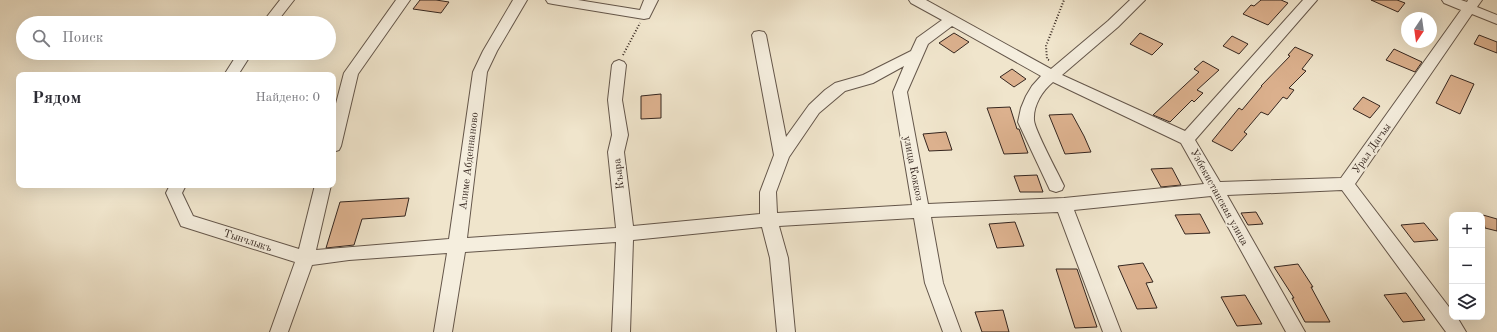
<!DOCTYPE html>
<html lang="ru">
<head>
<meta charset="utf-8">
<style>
	:root { --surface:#fff; --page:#f2f2f3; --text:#2b2b33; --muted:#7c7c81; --line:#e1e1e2 }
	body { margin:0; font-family:"Old Standard TT",serif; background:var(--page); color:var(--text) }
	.controls { position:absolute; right:12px; bottom:12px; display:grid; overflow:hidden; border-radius:8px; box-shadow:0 4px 16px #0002 }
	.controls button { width:36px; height:36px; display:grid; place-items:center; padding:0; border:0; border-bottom:1px solid var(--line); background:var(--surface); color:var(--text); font:20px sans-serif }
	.compass { position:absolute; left:1401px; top:12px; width:36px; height:36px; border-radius:50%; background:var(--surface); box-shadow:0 4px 16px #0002; rotate:193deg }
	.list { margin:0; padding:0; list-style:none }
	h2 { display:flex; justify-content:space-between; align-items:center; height:52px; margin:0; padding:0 16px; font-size:17px }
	h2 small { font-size:13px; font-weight:400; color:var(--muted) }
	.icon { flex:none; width:22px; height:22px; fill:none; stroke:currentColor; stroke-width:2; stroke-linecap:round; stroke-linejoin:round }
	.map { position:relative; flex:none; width:1497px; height:332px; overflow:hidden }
	.search { position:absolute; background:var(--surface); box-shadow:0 4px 16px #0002; left:16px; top:16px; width:320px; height:44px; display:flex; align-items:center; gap:10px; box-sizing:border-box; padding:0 14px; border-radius:22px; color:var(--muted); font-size:15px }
	.panel { position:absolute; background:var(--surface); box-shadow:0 4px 16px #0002; left:16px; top:72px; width:320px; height:116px; border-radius:8px }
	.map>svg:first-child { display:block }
	.building { fill:#dcb18e; stroke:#35261f }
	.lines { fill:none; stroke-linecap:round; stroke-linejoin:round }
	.minor-casing { stroke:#64564a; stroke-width:2 }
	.path { stroke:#35261f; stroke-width:2; stroke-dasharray:1 2; stroke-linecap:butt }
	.minor { fill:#f5eede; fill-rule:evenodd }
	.labels { text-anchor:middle; stroke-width:4; stroke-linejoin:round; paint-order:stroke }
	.street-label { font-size:11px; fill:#35261f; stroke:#f5eede }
</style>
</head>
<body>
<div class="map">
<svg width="1497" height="332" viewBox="0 0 1497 332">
	<rect width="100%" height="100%" fill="#f0e5cc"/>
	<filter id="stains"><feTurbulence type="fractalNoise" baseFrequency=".005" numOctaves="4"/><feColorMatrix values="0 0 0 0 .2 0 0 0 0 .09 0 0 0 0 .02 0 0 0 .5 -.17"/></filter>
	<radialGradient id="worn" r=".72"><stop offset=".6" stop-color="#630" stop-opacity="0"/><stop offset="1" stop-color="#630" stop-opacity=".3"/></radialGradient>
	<path class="building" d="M420,0h16l13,2 -8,11 -28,-4z
		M1261,0h20l7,3 -20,22 -25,-11 8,-9 3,1z
		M1371,0h26l8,3 -7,9z
		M954,33l15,9 -15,11 -15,-10z
		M1140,33l23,11 -11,11 -22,-11z
		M1479,35l18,7v11l-23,-9z
		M1232,36l16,8 -9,10 -16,-8z
		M1295,47l18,8 -11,14 4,2 -17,17 5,2 -7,9 -4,-2 -15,18 -7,-3 -17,20 3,2 -15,17 -20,-10 27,-33 3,2 20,-24h-1l29,-30 -2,-1z
		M1394,49l28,13 -7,10 -29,-12z
		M1203,61l16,9 -22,20 6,3 -9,9 -2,-2 -22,22 -17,-7 46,-43 -5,-3z
		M1012,69l14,10 -12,8 -14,-10z
		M1451,75l23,9 -14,30 -24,-11z
		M661,94v24l-20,1v-23z
		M1363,97l17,9 -10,12 -17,-9z
		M1010,107l7,22h2l9,24 -24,1 -17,-46z
		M1072,114l12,22 7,16 -26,2 -16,-39z
		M946,132l6,18 -23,1 -6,-17z
		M1172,168l9,17 -20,2 -10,-18z
		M1037,175l6,17h-23l-6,-16z
		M409,198l-4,18 -43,3 -8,26 -28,3 14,-46z
		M1256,212l7,12 -15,1 -7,-12z
		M1200,214l10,19 -25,1 -10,-19z
		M1483,215l14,4v12l-12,-3z
		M1015,222l9,24 -27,2 -8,-24z
		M1424,223l14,17 -24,2 -13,-17z
		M1143,263l10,19 -7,1 11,25 -20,1 -19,-43z
		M1298,264l15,23h-2l19,35h-25l-13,-24h2l-20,-31z
		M1056,269h21l20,58 -22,1z
		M1406,293l19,27 -22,2 -19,-27z
		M1245,295l17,29 -25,2 -16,-29z
		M1003,310l6,22h-27l-7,-20z"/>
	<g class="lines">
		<g class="minor-casing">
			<path id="minor" d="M280,0h14l-18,23h-14z
				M396,0h14l-52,74 -17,72 -2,4 -6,2v-37l11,-42z
				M513,0h14l-30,51 -10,21 -20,166 149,-10 -8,-76 4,-17 -4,-35 4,-35 2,-3 5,-2 5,2 2,3 -4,35 6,35 -4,17 9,74 127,-12v-22l14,-37 -22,-120 2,-3 5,-1 5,1 2,3 20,102 23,-32 16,-15 10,-7 28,-8 48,-24 6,-13 25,-18 -31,-17 -2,-3h17l125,69 57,-48 22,-21h15l-27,27 -56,48 123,56 118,-131h14l-122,140 25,42 121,-4 120,-168 -17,-7 -2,-3h19l6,2 1,-2h14l-5,7 20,8v9l-25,-10 -117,170 97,127v6h5l9,15h-20l-104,-142 -115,5 78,137h-19l-75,-136 -137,14 47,122h-18l-45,-120 -127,5 12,66 18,49h-18l-18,-49 -11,-65 -135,8 9,32 7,74h-18l-7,-74 -8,-31 -129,13 -3,92h-18l4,-90 -151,10 -13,80h-18l13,-79 -98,7 -37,5 -24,67h-18l25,-70 -114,-36 -15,-33 4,-8h16l-4,8 11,23 106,33 16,-64h16l-15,65 133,-11 24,-167 10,-21zM952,26l89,50 -9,10 -6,10 -5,12 -3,14 32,68 6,2 6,-2 2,-4c-5,-11 -30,-57 -30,-66 -1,-14 8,-29 19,-38l128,61 23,41 -140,14 -136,6 -21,-112 21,-48zM904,66l-11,26 19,113 -135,8 -1,-21 13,-35 30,-44 26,-22 28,-8z
				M546,0h32l62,10 4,-10h14l-9,18 -5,1 -91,-15 -5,-1z
				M238,53h14l-14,22h-14z"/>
		</g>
		<path class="path" d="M623,55l17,-32
			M1049,60l-2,-1 -1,-13 18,-46"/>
		<use href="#minor" class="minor"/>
	</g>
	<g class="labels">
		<g class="street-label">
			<text transform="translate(1371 148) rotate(-55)" y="4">Урал Дагъы</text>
			<text transform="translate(468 161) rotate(-83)" y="4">Алиме Абденнаново</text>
			<text transform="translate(914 168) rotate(79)" y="4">улица Коккоз</text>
			<text transform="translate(618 174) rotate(-97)" y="4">Къара</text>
			<text transform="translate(1220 197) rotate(61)" y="4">Узбекистанская улица</text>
			<text transform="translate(248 240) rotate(18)" y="4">Тынчлыкъ</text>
		</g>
	</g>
	<rect width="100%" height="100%" filter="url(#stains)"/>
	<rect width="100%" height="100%" fill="url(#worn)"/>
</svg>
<div class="controls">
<button>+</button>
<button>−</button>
<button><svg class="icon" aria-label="layers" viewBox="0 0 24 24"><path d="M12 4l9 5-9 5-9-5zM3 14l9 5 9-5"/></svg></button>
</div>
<svg class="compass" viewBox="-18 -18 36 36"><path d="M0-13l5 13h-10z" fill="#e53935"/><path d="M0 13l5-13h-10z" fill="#7c7c81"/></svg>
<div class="search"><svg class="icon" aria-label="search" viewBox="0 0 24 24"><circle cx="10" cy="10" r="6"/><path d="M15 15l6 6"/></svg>Поиск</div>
<section class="panel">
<h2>Рядом<small>Найдено: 0</small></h2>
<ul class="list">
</ul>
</section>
</div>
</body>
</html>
